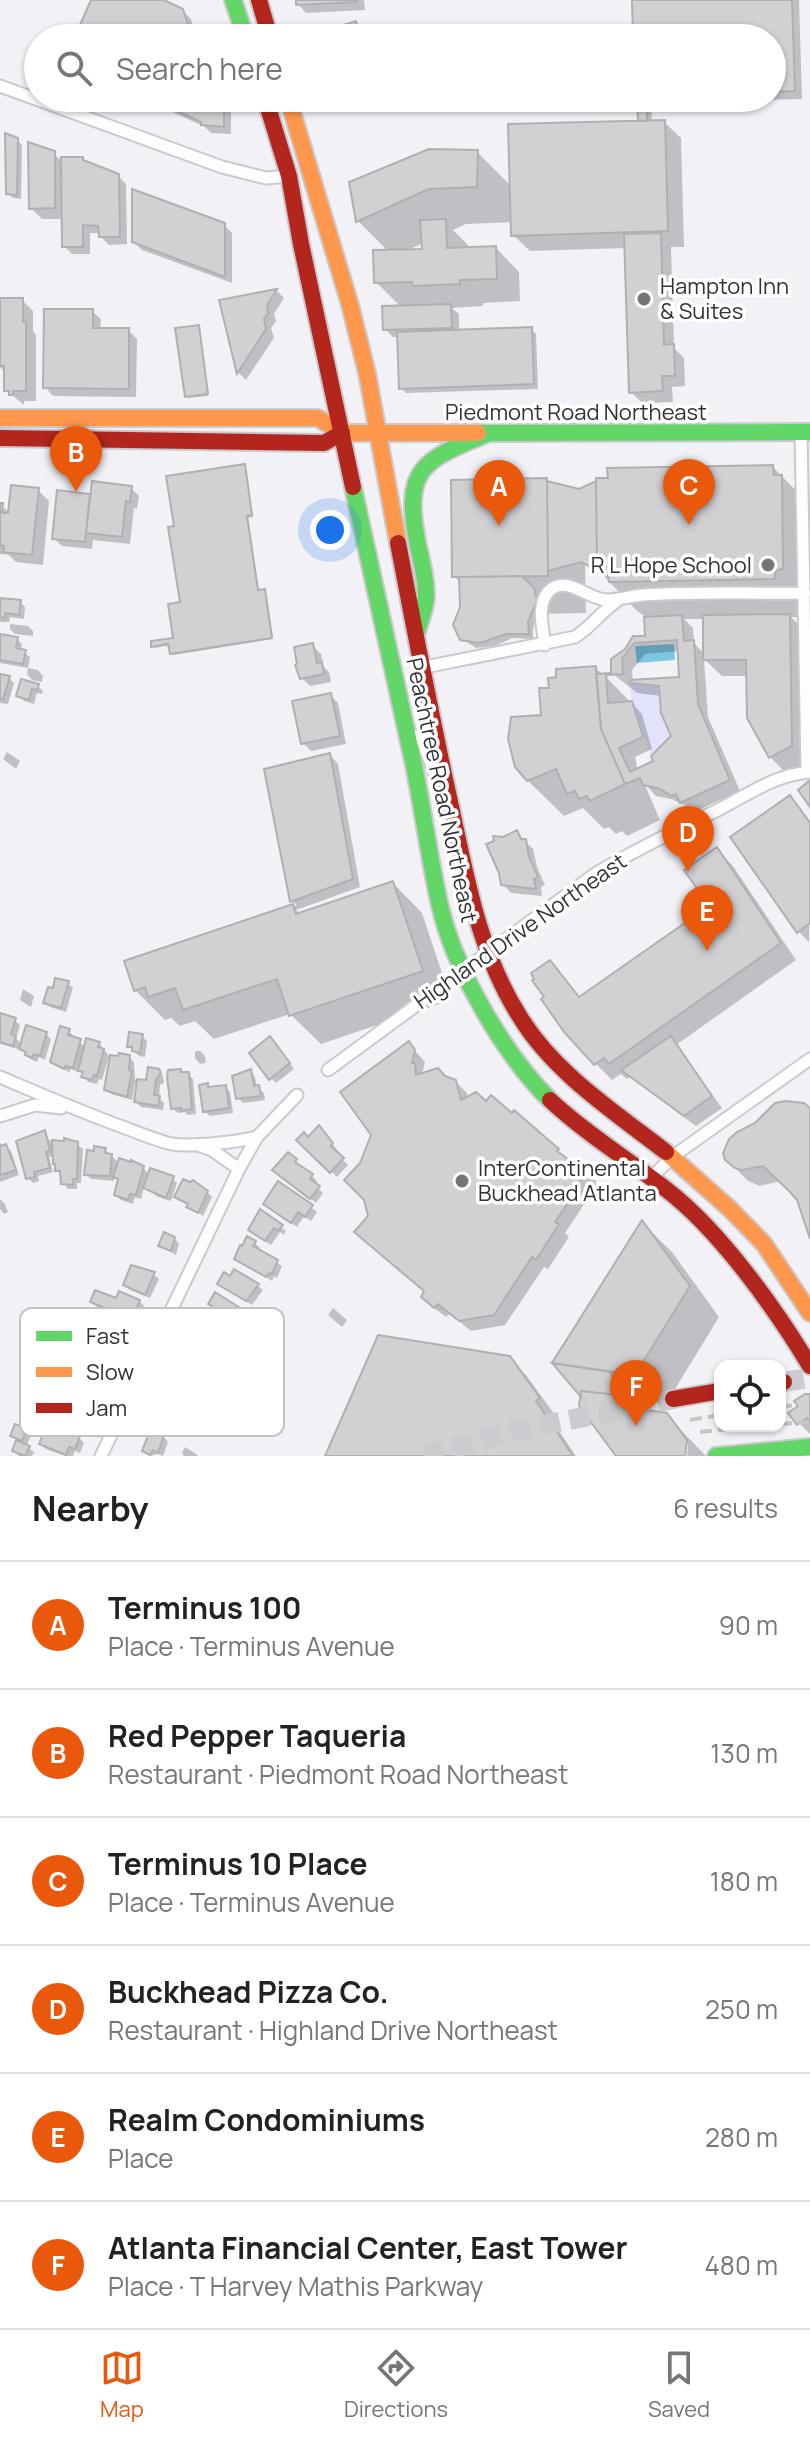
<!DOCTYPE html>
<html lang="en">
<head>
<meta charset="utf-8">
<style>
	:root { --surface:#fff; --page:#f6f6f6; --text:#222; --muted:#767676; --line:#e0e0e0; --accent:#ea580c }
	body { margin:0; font-family:Manrope,sans-serif; background:var(--page); color:var(--text) }
	.controls { position:absolute; right:24px; bottom:24px; display:grid; overflow:hidden; border-radius:16px; box-shadow:0 2px 6px #0004 }
	.controls button { width:72px; height:72px; display:grid; place-items:center; padding:0; border:0; border-bottom:2px solid var(--line); background:var(--surface); color:var(--text); font:40px sans-serif }
	.you { position:absolute; left:330px; top:530px; width:28px; height:28px; margin:-20px; border:6px solid #fff; border-radius:50%; background:#1a73e8; box-shadow:0 0 0 12px #1a73e833 }
	.badge { display:grid; place-items:center; width:52px; height:52px; border-radius:50%; background:var(--accent); color:#fff; font-size:26px; font-weight:700 }
	.pin { position:absolute; translate:-50% -66px; filter:drop-shadow(0 2px 4px #0008) }
	.pin::after { content:''; position:absolute; top:42px; width:28px; height:24px; background:inherit; clip-path:polygon(0 0,100% 0,50% 100%) }
	.list { margin:0; padding:0; list-style:none }
	h2 { display:flex; justify-content:space-between; align-items:center; height:104px; margin:0; padding:0 32px; font-size:34px }
	h2 small { font-size:26px; font-weight:400; color:var(--muted) }
	.list li { display:grid; grid-template-columns:52px 1fr auto; gap:24px; align-items:center; box-sizing:border-box; height:128px; padding:0 32px; border-top:2px solid var(--line) }
	.list b { display:block; font-size:30px; white-space:nowrap }
	.list p { margin:0; font-size:26px; white-space:nowrap; color:var(--muted) }
	.list em { font-size:26px; font-style:normal; color:var(--muted) }
	.icon { flex:none; width:44px; height:44px; fill:none; stroke:currentColor; stroke-width:2; stroke-linecap:round; stroke-linejoin:round }
	.map { position:relative; flex:none; width:810px; height:1456px; overflow:hidden }
	.search { position:absolute; background:var(--surface); box-shadow:0 2px 6px #0004; left:24px; right:24px; top:24px; height:88px; display:flex; align-items:center; gap:20px; box-sizing:border-box; padding:0 28px; border-radius:44px; color:var(--muted); font-size:30px }
	.sheet { height:872px; background:var(--surface) }
	nav { display:flex; justify-content:space-around; align-items:center; box-sizing:border-box; height:112px; border-top:2px solid var(--line); background:var(--surface); font-size:22px; color:var(--muted) }
	nav a { display:grid; justify-items:center; gap:4px }
	nav .on { color:var(--accent) }
	.map>svg:first-child { display:block }
	.green { fill:#e2e3fa }
	.water { fill:#7ec7e3 }
	.shadow { fill:#0003; fill-rule:evenodd }
	.building { fill:#d1d1d4; stroke:#b0b0b4; stroke-width:2; fill-rule:evenodd }
	.lines { fill:none; stroke-linecap:round; stroke-linejoin:round }
	.highway-tunnel { stroke:#cbcbd0; stroke-width:20; stroke-dasharray:20 10; stroke-linecap:butt }
	.street-casing { stroke:#cacace; stroke-width:15 }
	.fast-casing { stroke:#cacace; stroke-width:20 }
	.slow-casing { stroke:#cacace; stroke-width:20 }
	.jam-casing { stroke:#cacace; stroke-width:20 }
	.street { stroke:#fdfdfe; stroke-width:11 }
	.fast { stroke:#63d668; stroke-width:16 }
	.slow { stroke:#ff974d; stroke-width:16 }
	.jam { stroke:#b3261e; stroke-width:16 }
	.rail { stroke:#c6c6c6; stroke-width:4; stroke-dasharray:12 6; stroke-linecap:butt }
	.poi-dot { fill:#757579; stroke:#fff; stroke-width:3 }
	.labels { text-anchor:middle; stroke-width:7; stroke-linejoin:round; paint-order:stroke }
	.poi-label { font-size:22px; fill:#323236; stroke:#fff; text-anchor:start }
	.street-label { font-size:22px; fill:#323236; stroke:#fff }
	.key { fill:#fff; stroke:#c2c2c3; stroke-width:2 }
	.key-label { font-size:22px; fill:#323236 }
</style>
</head>
<body>
<div class="map">
<svg width="810" height="1456" viewBox="0 0 810 1456">
	<rect width="100%" height="100%" fill="#f1f1f6"/>
	<path class="green" d="M630,683l29,3 2,27 10,23 -20,20 -19,-55z"/>
	<path class="water" d="M674,644l1,16 -38,3 -2,-17z"/>
	<path class="shadow" d="M93,0h66l23,10 9,9 5,19h-99l-16,-12z
		M298,0h66l1,10 -59,3 -8,-9z
		M634,0h165l3,99 -151,4 1,19h12l17,16 3,109h-13l3,101 10,10 1,28 -13,1 1,15 -31,1 -11,-11 -5,-144 -96,3 -17,-16v-13l-47,2 -13,6 15,15v4l28,-1 23,24 1,29 -37,2v3l-31,2 7,6v18l72,-3 5,5 2,55 -132,4 -5,-5 -2,-51h-6l-8,-8 16,-22 -25,-25 13,-30 -31,-31 119,-69 35,35 131,-65 -3,-3 -1,-21h133v-60h-137zM424,243v8h-19z
		M356,24l8,8 2,6h-56z
		M151,98h72l8,9v27l-20,-1 -6,-6 -48,-22z
		M17,140l5,5 -1,54 -8,-1 -5,-5z
		M53,153l10,9 23,1 32,13 8,8 1,60 -18,1 -8,-8v-4h-11v21h-18l-8,-8 -1,-27h-21l-11,-11z
		M224,225l8,8v50l-90,-33 -8,-8z
		M277,291l7,7 -10,16 2,7 -5,7 3,10 -28,42 -7,-7 -18,-72z
		M0,300h22l11,11v20l3,4v66h-12v4l-18,-15v-17l-6,-6z
		M92,311l9,8 -1,11h28l9,9 -1,58 -83,-1 -8,-9z
		M199,327l9,69 -20,2 -2,-2z
		M244,467l9,50 -5,1 11,73 7,2 7,46 -100,16 -3,-10 -15,3 -2,-2 22,-7 7,-35 -6,-77z
		M773,467l37,38v112h-19l15,15 1,130 -20,12 -17,-17 -22,-81h-26l-18,-17 4,58 32,74 -48,22 -7,-8 -14,-6 -15,-3 -12,-13 16,37 -33,16 -5,-5 -6,3 -7,-7 -5,2 -21,-21 -19,8 -43,-42 30,-85 44,-21 10,8 37,38 10,35 -17,8 3,14 18,-9 18,-26 -12,-40 -25,-3 -24,-19 21,-36h13l-1,-21 -9,-6 -38,-40 -14,-8 1,50 -48,1 -5,14v11l-21,-1 -17,8 -19,2 -14,-9v-55l-8,-8 92,-96 4,4 29,8 16,-9 3,3zM684,619h21v36l-11,-12 -1,-15zM680,651l2,27 -49,4 -1,-12 13,-16z
		M131,488l8,8 -2,13 -3,-1 -4,36 -37,-4 -1,9 -30,-3 -8,-8 5,-46 33,4z
		M38,490l11,11 -6,64 -27,-3 -7,-7 -9,-1v-49l10,8z
		M0,600l20,2 5,5 -1,12 -14,-2 -1,5h-9z
		M10,624l18,2 5,5v5l-18,-2 -5,-5z
		M0,636l17,3 5,5 -1,7 9,6 -2,11 10,2 5,6 -1,6 -10,-2 -5,-6 1,-6 -28,-5z
		M313,646l8,8 2,12 6,6 2,10 -21,4 -8,-8z
		M0,676l9,2 5,5 -6,21 -8,-1z
		M38,686l5,5 -1,3 -5,-1 -3,11 -10,-3 -5,-6z
		M330,695l8,8 8,41 -35,7 -8,-8z
		M7,752l13,9 -4,8 -13,-10z
		M330,755l8,9 22,123 -64,23 4,4 93,-31 29,30 29,87 -130,44 -31,-30 -76,25 -19,-18 -15,5 -9,-8 -6,2 -30,-30 -9,-27 171,-58 -5,-4z
		M790,797l20,24 -1,121 -11,-11z
		M517,833l16,16 4,18 8,18 -4,2 1,9 -31,-3 -8,-9v-45z
		M717,850l16,16 63,94 -120,85 46,63 -26,18 -66,-49 -3,2 -6,-5 -9,6 -16,-16 -46,-102 31,36 130,-92z
		M68,983l5,5 -7,24 -16,-5 -5,-5 9,-11z
		M23,989l11,7 -3,11 -11,-7z
		M0,1015l14,5 6,5 -4,13 6,7 24,-11 5,5 -6,21 -6,-3 -2,5 -5,-2 -13,-13 -1,2 -18,-5z
		M68,1031l6,5 -1,3 13,8 13,-4 10,13 -7,24 -3,-1 -2,5 -9,-2 -9,-13 -1,3 -8,-3v4l-18,-12z
		M142,1036l5,5 -2,16 -6,-1 -10,-10z
		M275,1044l19,25 -18,14 -5,-5z
		M409,1044l16,18 -3,13 33,6 12,12 1,5 44,18 2,-3 55,49 11,3 16,16v7l-12,9 3,3 -22,33 4,4 -21,32 -4,-2 -39,58 -34,6 -21,-17 -4,3 -12,-9 -11,-11 2,-5 -55,-76 -8,-52z
		M195,1051h5l5,5 1,7 -6,1 -5,-6z
		M129,1057l5,5 1,18 13,2 10,-11 5,5 1,7 -4,2 -1,13 5,5 -1,7 -22,-3 -5,-5 2,-19h-3l-3,17 -21,-6 -5,-5z
		M250,1072l5,5 2,11 7,5 1,7 -22,3 -5,-5z
		M183,1074h5l5,5 3,35 -8,1 -3,-3 -7,1 -6,-5z
		M207,1086l3,3 15,-2 5,5 3,21 -23,3 -6,-5z
		M810,1110v125l-11,-36 -18,-18 -21,5 -12,-5 -17,-17z
		M44,1132l7,10 21,-1 11,8 -2,34h-4v6h-9l-5,-6 -1,-7 -5,-5 -2,-15 -6,1 4,15 -15,4 1,5 -6,2 -5,-5z
		M324,1133l13,17 -2,2 13,13 -11,12 -38,-37z
		M0,1146h6l5,5 8,24 -19,7z
		M105,1150l15,14 23,4 7,7 22,3 5,5 -6,18 -13,-4 -14,-11 -3,13 -6,-2 -2,7 -12,-4 -5,-5 4,-14 -5,-5 -1,5 -23,-2 -5,-5z
		M288,1155l29,26 -3,4 9,8 -7,10 -36,-28z
		M279,1184l38,28 -6,9 -7,-5 -7,11 -27,-19z
		M207,1192l5,5 -9,19 -27,-19z
		M0,1199l5,5 3,8 -4,2 -4,-5z
		M260,1212l26,19 -2,4 -4,-3 -9,13 -16,-10z
		M642,1223l30,29 47,65 -53,87 -29,-4 7,11 22,4 40,41h-19l1,-11h-4l-1,11h-64l-36,-60 -29,-34z
		M174,1238l5,6 -3,11 -16,-9z
		M255,1243l5,5 -2,3 24,15 -5,12 -3,-2 -2,5 -35,-23z
		M153,1274l6,5 -9,19 -20,-8 -5,-5z
		M258,1286l5,4 -11,15 -28,-17z
		M117,1301h22l5,5 -7,17 -40,-16 -5,-5z
		M333,1308l14,12 -5,7 -14,-12z
		M509,1358l17,17 29,40 -4,4 25,37h-248z
		M810,1396v38l-11,-11z
		M68,1411h21l5,6 -2,4 4,3 -4,8 -4,-1 -2,5 -14,-5 12,12 -4,10 -5,-2 -2,5h-8l-19,-7 -5,-5 34,-8 -19,-20z
		M26,1431l5,5 -5,10 8,6 -2,4h-13l-5,-5 4,-9 -6,-6z
		M163,1436l5,6 -5,14 -5,-2 -8,2 -6,-6z
		M185,1447l11,7 2,2h-14l-2,-3z"/>
	<path class="building" d="M91,0h73l19,9 9,29h-88l-25,-11z
		M296,0h61v2l-61,3z
		M632,0h160l3,91 -23,1v-54h-139z
		M356,21l5,17h-53l-1,-2z
		M149,98h75v29l-23,-2v-3z
		M637,98h10v23l-9,-1z
		M665,120l3,111 -157,5 -3,-112z
		M5,133l13,5 -1,57 -11,-1z
		M28,142l27,9v57l-26,1z
		M429,149l49,1 -1,37 -48,2 -73,33 -7,-40z
		M61,157h22v3l36,14 1,63h-21l-1,-11 -15,-1v22h-21z
		M132,189l93,34v54l-93,-35z
		M446,219l1,29 49,-2 1,33 -37,1v4l-47,2 -1,-4 -38,1 -1,-33 49,-1 -2,-29z
		M661,233l3,112 10,-1 1,32h-13l1,15 -34,2 -5,-159z
		M277,289l-10,16 1,8 -4,6 2,10 -29,45 -18,-74z
		M0,298h23v24h3v69h-13v4h-4v-4h-5v-25h-4z
		M451,304l1,24 -69,2 -1,-24z
		M44,309h49v19h36v61l-86,-1z
		M199,325l9,69 -23,3 -10,-69z
		M532,327l2,57 -135,5 -2,-57z
		M245,464l7,51 -5,1 11,74 7,-1 7,49 -102,16 -2,-10 -17,3v-6l22,-3 -5,-34 12,-2 -12,-75 6,-1 -8,-50z
		M773,465l1,10h8l1,94 -8,1v9l-166,3 -1,-9h-11l-1,-95h12l-1,-10z
		M547,478l1,98 -96,1 -1,-97z
		M92,481l40,5 -2,16 -4,-1 -4,36 -36,-4z
		M547,481l32,8 17,-8 1,89 -16,-8 -33,9z
		M11,485l28,3 -7,67 -29,-3 1,-6 -4,-1v-42h3l-1,10h6z
		M57,490l33,4 -5,48 -33,-3z
		M522,576l12,12 3,12 -9,22 1,12h-23l-26,9 -20,-3 -7,-15 7,-18 -1,-30z
		M0,598l21,2 -2,15 -14,-2v5l-5,-1z
		M790,614l2,132 -23,12 -22,-40 -1,-58h-43v-45z
		M682,615l2,26 10,-1 4,64 32,76 -50,23 -4,-9 -4,2 -14,-8 -15,-3 -3,-7 -15,6 -24,-55 -5,-55 15,-1v-14l14,-10 8,-13h12l-1,-19zM677,640l2,37 -49,3v3l29,3 2,27 10,23 -20,20 2,5 -23,11 -11,-24 24,-11 -11,-36 -24,2 -2,-28 17,-1 -1,-15 12,-16z
		M0,634l18,3 -2,11 10,2 -3,14 -23,-4z
		M313,643l4,20 5,-1 2,12 -24,5 -5,-14 2,-1 -3,-17z
		M596,666l5,63 24,55 -35,17 -3,-5 -8,3 -4,-8 -8,3 -11,-25 -29,12 -12,-14 -7,-28 3,-22 30,-2 -2,-27h10l-1,-10 8,-1v-8z
		M0,674l10,2 -7,24 -3,-1z
		M21,679l18,5 -2,6 -5,-1 -3,11 -13,-4z
		M331,693l9,43 -39,8 -9,-43z
		M330,753l23,126 -63,23 -26,-133z
		M810,780v27l-12,-17z
		M790,795l20,28v100l-13,10 -67,-96z
		M517,830l4,9h5l3,18 9,20 -4,2 2,10 -35,-4 -2,-12 -13,-29 8,-3 -1,-5 10,1z
		M717,847l64,96 -172,121 -5,-6 -10,7 -30,-33 -23,-33 3,-2 -12,-17 2,-1 -3,-6 19,-13 29,37 130,-91 -25,-36z
		M393,881l30,90 -134,45 -12,-37 -94,31 -8,-22 -27,9 -3,-10 -11,4 -10,-30 169,-57 3,10z
		M55,978l14,3 -8,27 -18,-5 5,-16 5,1z
		M0,1013l16,5 -5,16 5,2 -3,10 -13,-4z
		M26,1025l21,7 -7,24 -6,-2 -2,4 -7,-3 1,-3 -7,-3z
		M60,1026l10,3 -2,6 13,4 -8,29 -8,-2 -1,3 -14,-7z
		M129,1032l14,2 -3,19 -8,-2v-4h-5z
		M270,1036l20,27 -21,17 -20,-27z
		M671,1036l41,60 -28,20 -63,-46z
		M86,1038l14,4 -2,5 6,2 -7,27 -3,-1 -2,5 -11,-3 2,-5 -5,-1z
		M409,1041l6,9 -3,13h3l1,12 22,-7 7,8 11,4 5,20 15,-8 10,9 5,-6 21,18 2,-3 45,39 -2,2 16,12 7,-1 6,6 -1,8 -10,9 3,3 -23,34 4,2 -23,36 -4,-3 -38,58 -35,6 -21,-17 -4,4 -13,-11 3,-6 -70,-59 14,-16 -4,-16 -20,-20 16,-17 11,-28 -31,-43z
		M119,1053l11,2 -1,15 3,1 -5,26 -23,-7 6,-35 8,1z
		M148,1067l11,2 2,4 -5,7 -2,15 6,1 -2,10 -24,-4 3,-23 9,1z
		M181,1069v3h8l3,37 -11,2v-3l-10,1 -4,-31 1,-8z
		M251,1069l3,17 5,-1 2,11 -25,3 -4,-23z
		M208,1083v4l18,-2 3,23 -26,4 -4,-27z
		M785,1101l19,2 6,5v131l-13,-39 -8,-9 -26,-25 -21,4 -7,-2 -10,-8 -2,-7 6,-14 8,-7 18,-9 20,-20z
		M319,1125l14,18 -2,3 13,12 -14,15 -34,-33 8,-8 4,5z
		M45,1130l5,21 -4,1 4,16 -16,4 1,5 -9,2 -10,-38z
		M64,1138l14,4 -1,37h-4v6l-12,-1 -1,-13h-5v-7h-2l-1,-24 12,1z
		M0,1144l1,2 5,-2 10,26 -16,5z
		M94,1146l12,2 -1,5 7,1 -2,22 -26,-1 3,-25 7,1z
		M288,1152l9,7 -2,3 18,12 -3,5 10,7 -10,13 -38,-29z
		M119,1158l12,4v-2l13,6 -8,29 -6,-1 -2,6 -14,-5 4,-16 -5,-2z
		M150,1168l24,8 -8,22 -23,-10z
		M183,1179l7,3 3,-2 15,11 -10,22 -12,-6 2,-3 -14,-7z
		M278,1181l35,24 -8,12 -7,-5 -7,11 -28,-19z
		M260,1209l23,16 -5,6 -4,-3 -9,13 -17,-11z
		M642,1220l48,66 -55,89 -83,-12z
		M164,1232l11,5 -4,14 -13,-5z
		M247,1236l9,5 -3,5 25,14 -6,14 -3,-1 -3,4 -32,-18 6,-14 2,1z
		M131,1265l24,7 -10,23 -22,-10z
		M234,1269l25,15 -13,17 -29,-17 7,-12 6,4z
		M95,1290l21,8 3,-7 21,9 -8,19 -42,-17z
		M215,1292l27,17 -1,2 4,3 -6,10 -5,-3 -2,4 -6,-2 -17,-10 3,-7 -4,-2z
		M378,1335l132,21 30,42 -4,3 37,55h-248z
		M552,1363l58,9 17,24 -46,-5v6z
		M581,1391l46,5 7,12 33,5 20,27 -2,16h-69l-37,-50z
		M805,1394h5v29l-3,-5 -10,7 -9,-12 10,-7 -4,-5z
		M47,1423l33,13 -5,13 -6,-2 -3,8 -27,-11z
		M15,1424l12,5 -5,12 -12,-5z
		M151,1428l13,7 -6,18 -5,-3 -3,5 -8,-4z
		M16,1440l14,6 -5,10 -13,-5z"/>
	<g class="lines">
		<path class="highway-tunnel" d="M784,1382l26,-4
			M424,1456l100,-27 149,-30"/>
		<g class="street-casing">
			<path id="street" d="M0,86l222,81 44,11 23,-2
				M801,431l6,341
				M545,645c-2,-16 -9,-41 4,-54 18,-17 39,9 58,9 12,0 24,-4 36,-5 54,-4 108,-1 162,-2
				M420,668l155,-31c16,-10 26,-25 42,-36
				M407,738l10,-2 6,6 12,33
				M328,1070l267,-196c40,-24 81,-44 123,-64 31,-16 56,-35 92,-38
				M0,1077c40,17 79,34 120,49 17,6 34,14 52,18 19,3 66,-2 85,-7
				M0,1116l35,-11 26,3
				M198,1145l14,5 27,19
				M651,1178l21,-21 138,-98
				M101,1456l138,-287 18,-32 40,-42"/>
		</g>
		<g class="fast-casing">
			<path id="fast" d="M233,0l13,38
				M478,433l332,-1
				M353,487c20,91 40,183 60,274 10,48 16,97 27,145 14,62 64,149 110,194
				M417,632c3,-12 9,-24 9,-36 0,-17 -4,-34 -8,-50 -15,-77 2,-85 71,-113
				M716,1456l94,-9"/>
		</g>
		<g class="slow-casing">
			<path id="slow" d="M288,98l62,207 17,68 31,170
				M0,418h318l24,15h136
				M666,1152l64,57 34,35 46,69"/>
		</g>
		<g class="jam-casing">
			<path id="jam" d="M259,0l11,38
				M265,98l24,78 12,68 52,243
				M0,438l324,5 18,-10
				M398,543c17,89 34,179 54,268 15,71 28,143 68,206 34,56 96,96 146,135
				M550,1100c36,34 78,59 117,90 53,41 108,118 143,176
				M780,1382h4
				M673,1399l47,-8"/>
		</g>
		<use href="#street" class="street"/>
		<use href="#fast" class="fast"/>
		<use href="#slow" class="slow"/>
		<use href="#jam" class="jam"/>
		<path class="rail" d="M780,1407l17,-2
			M690,1420l30,-5
			M780,1424l29,-2
			M700,1432l60,-6"/>
	</g>
	<g class="poi-dot">
		<circle cx="644" cy="299" r="8"/>
		<circle cx="768" cy="565" r="8"/>
		<circle cx="462" cy="1181" r="8"/>
	</g>
	<g class="labels">
		<g class="poi-label">
			<text x="660" y="294">Hampton Inn<tspan x="660" dy="25">&amp; Suites</tspan></text>
			<text x="752" y="573" text-anchor="end">R L Hope School</text>
			<text x="478" y="1176">InterContinental<tspan x="478" dy="25">Buckhead Atlanta</tspan></text>
		</g>
		<g class="street-label">
			<text x="576" y="420">Piedmont Road Northeast</text>
			<text transform="translate(442 790) rotate(78)" y="8">Peachtree Road Northeast</text>
			<text transform="translate(520 931) rotate(-35)" y="8">Highland Drive Northeast</text>
		</g>
	</g>
	<rect x="20" y="1308" width="264" height="128" rx="12" class="key"/>
	<rect x="36" y="1331" width="36" height="10" fill="#63d668"/>
	<rect x="36" y="1367" width="36" height="10" fill="#ff974d"/>
	<rect x="36" y="1403" width="36" height="10" fill="#b3261e"/>
	<g class="key-label">
		<text x="86" y="1344">Fast</text>
		<text x="86" y="1380">Slow</text>
		<text x="86" y="1416">Jam</text>
	</g>
</svg>
<div class="controls">
<button><svg class="icon" aria-label="locate" viewBox="0 0 24 24"><circle cx="12" cy="12" r="6"/><path d="M12 2v4M12 18v4M2 12h4M18 12h4"/></svg></button>
</div>
<div class="you"></div>
<div class="pin badge" style="left:499px;top:526px">A</div>
<div class="pin badge" style="left:76px;top:492px">B</div>
<div class="pin badge" style="left:689px;top:525px">C</div>
<div class="pin badge" style="left:688px;top:872px">D</div>
<div class="pin badge" style="left:707px;top:951px">E</div>
<div class="pin badge" style="left:636px;top:1426px">F</div>
<div class="search"><svg class="icon" aria-label="search" viewBox="0 0 24 24"><circle cx="10" cy="10" r="6"/><path d="M15 15l6 6"/></svg>Search here</div>
</div>
<section class="sheet">
<h2>Nearby<small>6 results</small></h2>
<ul class="list">
<li><span class="badge">A</span><div><b>Terminus 100</b><p>Place · Terminus Avenue</p></div><em>90 m</em></li>
<li><span class="badge">B</span><div><b>Red Pepper Taqueria</b><p>Restaurant · Piedmont Road Northeast</p></div><em>130 m</em></li>
<li><span class="badge">C</span><div><b>Terminus 10 Place</b><p>Place · Terminus Avenue</p></div><em>180 m</em></li>
<li><span class="badge">D</span><div><b>Buckhead Pizza Co.</b><p>Restaurant · Highland Drive Northeast</p></div><em>250 m</em></li>
<li><span class="badge">E</span><div><b>Realm Condominiums</b><p>Place</p></div><em>280 m</em></li>
<li><span class="badge">F</span><div><b>Atlanta Financial Center, East Tower</b><p>Place · T Harvey Mathis Parkway</p></div><em>480 m</em></li>
</ul>
</section>
<nav>
<a class="on"><svg class="icon" aria-label="map" viewBox="0 0 24 24"><path d="M3 6l6-2 6 2 6-2v14l-6 2-6-2-6 2zM9 4v14M15 6v14"/></svg>Map</a>
<a><svg class="icon" aria-label="directions" viewBox="0 0 24 24"><path d="M12 3l9 9-9 9-9-9zM9 14v-3h6M13 9l2 2-2 2"/></svg>Directions</a>
<a><svg class="icon" aria-label="saved" viewBox="0 0 24 24"><path d="M7 4h10v16l-5-4-5 4z"/></svg>Saved</a>
</nav>
</body>
</html>
